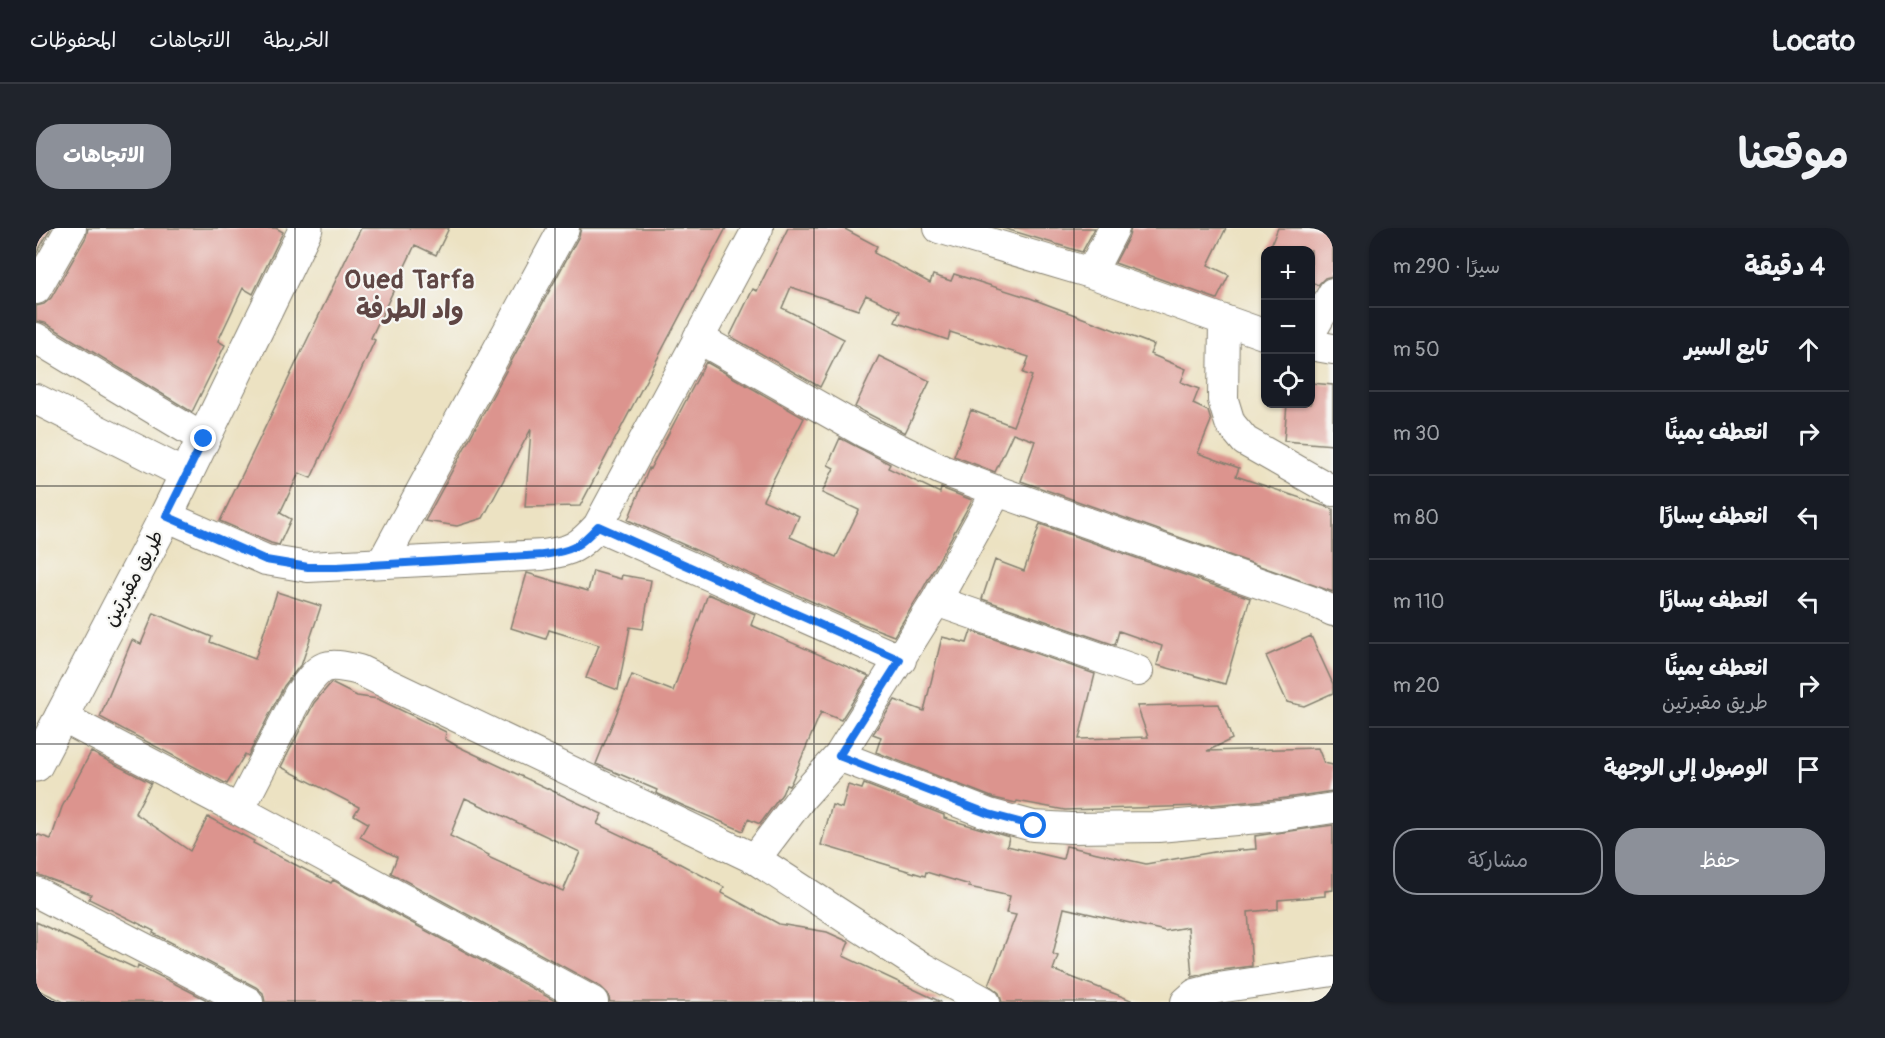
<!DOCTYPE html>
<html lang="ar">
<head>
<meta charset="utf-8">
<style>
	:root { --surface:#171b24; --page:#20242c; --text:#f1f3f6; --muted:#9ea1a6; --line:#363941; --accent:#8c9099 }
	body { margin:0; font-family:Pangolin,"Playpen Sans Arabic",sans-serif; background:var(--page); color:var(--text); direction:rtl }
	.controls { position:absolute; right:18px; top:18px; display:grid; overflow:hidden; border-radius:12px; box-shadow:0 2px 4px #0004 }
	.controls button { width:54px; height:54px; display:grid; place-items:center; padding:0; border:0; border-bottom:2px solid var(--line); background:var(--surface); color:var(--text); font:30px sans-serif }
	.stop { position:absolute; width:18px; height:18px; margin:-14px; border:4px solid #1a73e8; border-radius:50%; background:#fff }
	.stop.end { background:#1a73e8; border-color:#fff; box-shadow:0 2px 6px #0008 }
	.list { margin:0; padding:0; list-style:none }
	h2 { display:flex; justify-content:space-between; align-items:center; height:78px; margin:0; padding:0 24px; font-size:26px }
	h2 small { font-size:20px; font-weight:400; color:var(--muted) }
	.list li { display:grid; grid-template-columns:39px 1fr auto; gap:18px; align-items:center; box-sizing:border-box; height:84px; padding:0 24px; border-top:2px solid var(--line) }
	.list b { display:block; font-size:22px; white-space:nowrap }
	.list p { margin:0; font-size:20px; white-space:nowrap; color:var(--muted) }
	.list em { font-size:20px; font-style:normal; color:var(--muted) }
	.actions { display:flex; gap:12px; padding:18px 24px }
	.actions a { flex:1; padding:14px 0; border:2px solid var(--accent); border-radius:24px; text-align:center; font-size:21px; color:var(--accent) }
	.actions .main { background:var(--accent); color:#fff }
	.icon { flex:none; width:33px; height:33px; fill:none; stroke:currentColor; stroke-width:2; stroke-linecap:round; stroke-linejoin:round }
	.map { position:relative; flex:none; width:1297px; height:774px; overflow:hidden; direction:ltr; border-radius:24px }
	header { display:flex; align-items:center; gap:36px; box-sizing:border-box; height:84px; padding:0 30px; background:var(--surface); border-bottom:2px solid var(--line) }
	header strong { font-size:28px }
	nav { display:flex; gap:33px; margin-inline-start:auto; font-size:21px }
	.intro { display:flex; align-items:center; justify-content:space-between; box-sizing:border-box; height:144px; padding:0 36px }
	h1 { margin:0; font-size:42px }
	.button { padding:15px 27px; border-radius:24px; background:var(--accent); color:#fff; font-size:21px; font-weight:700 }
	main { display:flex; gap:36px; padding:0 36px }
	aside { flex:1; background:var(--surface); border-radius:24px; box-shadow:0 2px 4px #0004 }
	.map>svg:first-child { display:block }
	.building { fill:#dc948e; fill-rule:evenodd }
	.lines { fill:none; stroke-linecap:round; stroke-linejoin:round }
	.minor-casing { stroke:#847f6f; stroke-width:32 }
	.tertiary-casing { stroke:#847f6f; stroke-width:35 }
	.minor { stroke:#fff; stroke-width:30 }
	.tertiary { stroke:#fff; stroke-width:33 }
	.route { stroke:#1a73e8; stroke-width:8 }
	.grid { fill:none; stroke:#1c1c1c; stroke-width:1.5; stroke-opacity:0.55 }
	.labels { text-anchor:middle; stroke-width:4.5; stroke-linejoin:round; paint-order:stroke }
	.street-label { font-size:20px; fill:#1c1c1c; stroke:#f6f6f2 }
	.district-label { font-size:26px; font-weight:bold; letter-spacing:1.5px; fill:#5f4644; stroke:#f6f6f2 }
</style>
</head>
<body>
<header>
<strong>Locato</strong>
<nav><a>الخريطة</a><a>الاتجاهات</a><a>المحفوظات</a></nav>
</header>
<div class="intro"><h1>موقعنا</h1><a class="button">الاتجاهات</a></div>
<main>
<aside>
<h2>4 دقيقة<small>سيرًا · 290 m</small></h2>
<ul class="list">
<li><svg class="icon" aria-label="ahead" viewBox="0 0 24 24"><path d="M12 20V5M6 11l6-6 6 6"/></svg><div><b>تابع السير</b></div><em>50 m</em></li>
<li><svg class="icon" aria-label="right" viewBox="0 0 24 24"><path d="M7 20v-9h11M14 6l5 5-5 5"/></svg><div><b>انعطف يمينًا</b></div><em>30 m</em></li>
<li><svg class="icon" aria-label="left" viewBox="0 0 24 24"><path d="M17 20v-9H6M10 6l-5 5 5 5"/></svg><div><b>انعطف يسارًا</b></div><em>80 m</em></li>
<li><svg class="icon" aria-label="left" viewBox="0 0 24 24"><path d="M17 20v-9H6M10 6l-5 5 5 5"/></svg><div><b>انعطف يسارًا</b></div><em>110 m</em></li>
<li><svg class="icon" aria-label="right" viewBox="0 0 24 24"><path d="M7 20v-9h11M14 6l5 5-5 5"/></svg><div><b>انعطف يمينًا</b><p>طريق مقبرتين</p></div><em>20 m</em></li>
<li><svg class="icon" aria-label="arrive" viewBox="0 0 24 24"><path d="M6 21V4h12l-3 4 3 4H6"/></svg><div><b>الوصول إلى الوجهة</b></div></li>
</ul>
<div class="actions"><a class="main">حفظ</a><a>مشاركة</a></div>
</aside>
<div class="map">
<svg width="1297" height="774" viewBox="0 0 1297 774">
	<rect width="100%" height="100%" fill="#f6f6f2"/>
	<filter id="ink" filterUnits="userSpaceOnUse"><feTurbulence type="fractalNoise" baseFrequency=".0167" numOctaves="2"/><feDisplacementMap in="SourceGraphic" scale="12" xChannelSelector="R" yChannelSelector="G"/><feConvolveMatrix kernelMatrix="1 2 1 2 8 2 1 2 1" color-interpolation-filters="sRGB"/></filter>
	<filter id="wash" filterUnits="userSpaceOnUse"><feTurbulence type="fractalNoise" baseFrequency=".008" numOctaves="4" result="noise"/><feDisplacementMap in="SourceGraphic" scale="24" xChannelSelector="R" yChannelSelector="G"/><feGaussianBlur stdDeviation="1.35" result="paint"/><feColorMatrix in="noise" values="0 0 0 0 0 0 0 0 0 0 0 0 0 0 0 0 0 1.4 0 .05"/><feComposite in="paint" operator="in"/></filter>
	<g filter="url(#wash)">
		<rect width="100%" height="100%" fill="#ece2c2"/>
		<g id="blocks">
			<path class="building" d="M0,0h15l-15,26z
				M52,0h188l7,4 -30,62 -10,-6 -25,53 7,4 -33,67 -147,-89 -9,-2v-15l8,-2 7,-6 35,-61z
				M325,0h88l-13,27 -21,-10 -44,93 4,2 -64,138 -12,-5 -19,40 11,6 -12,26 -8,-2 -51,-22z
				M545,0h145l-146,278 -55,1 6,-78 -48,89 -26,8 -32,-5 154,-285z
				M752,0h55l34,18 -3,7 56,30 3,-8 18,6 3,-7 76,24 124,47 -4,9 36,15 -5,13 18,7 -6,15 15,7 3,10 -13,32 41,15 -3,8 97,33v83l-312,-111 14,-40 -22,-8 -18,39 -41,-16 17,-46 42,16 19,-50 -9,-3 6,-16 -79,-25 -2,8 -53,-18 5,-11 -34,-16 -8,15 -67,-23 -9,21 62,31 -24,48 -90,-51 23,-47 4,2z
				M967,0h92l-13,24z
				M1095,0h95l-18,37 21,10 -12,24 -102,-36 14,-27z
				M1242,0h55v48l-8,2 -7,7 -7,-3v-32h-42z
				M843,128l51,25 -25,52 -50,-26z
				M670,134l98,56 -41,82 36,16 -9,21 46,20 23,-47 -37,-17 12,-25 -6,-3 12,-27 50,26 -2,4 52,25 1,-5 31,12 -51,92 -27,44 -31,-12 -235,-104 21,-52 1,1z
				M1275,155l22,2v60l-49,-4 3,-37h24z
				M1004,296l210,74 -25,86 -68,-19 5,-19 -43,-15 -4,14 -133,-46 13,-39 29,11z
				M557,343l28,8 1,-4 29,5 -8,49 -13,-2 -12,63 -32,-12 13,-33 -50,-15 -3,9 -35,-11 16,-55 61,18z
				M241,364l44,14 -19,57 -18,23 -36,70 -3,-2 -18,30 -127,-67 32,-77 9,4 13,-31 58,24 -2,5 45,17z
				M672,366l47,20 -4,11 118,51 -28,44 -20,-8 -30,71 -2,3 -3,-1 -4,9 -22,30 -12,-5 -5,12 -59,-25 -28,-13 1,-3 -61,-26 36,-89 41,16z
				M935,403l124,43 -16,65 69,-2 -11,-31 82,-2 13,35 -25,12 111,-3 6,15 9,2v26l-54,8 -79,7 -135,4 -48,-9 -1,2 -22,-5 -118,-46 5,-15 -8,-3 22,-34 29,11 18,-74 25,6z
				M1275,408l22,48v9l-29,13 -17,-4 -21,-46z
				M295,455l26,13 21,3 68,33 -1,7 12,7 145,68 -5,10 74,35 53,28 -2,6 57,31 48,8 22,10 -6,14 98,46h-331l-2,-8 -7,-7 -210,-114 6,-16 -37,-20 8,-14 -14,-8 5,-8 -78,-40 33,-64zM429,570l115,54 -17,39 -75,-34 1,-2 -39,-19z
				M55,524l60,31 -16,30 55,38 18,-34 46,24 -1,2 78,40 2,-3 224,122h-292l-2,-9 -7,-6 -103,-54 1,-2 -65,-32 2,-5 -55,-20v-40l15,5 11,-32z
				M828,556l80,31v3l65,19 -2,9 56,13 3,-13 80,18 68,-12 42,-3 -1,-13 78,-11v65l-8,1v5l-47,4v9l-30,3 4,54 -37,5 -23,6 -4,-50 -23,4 -101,-23 -11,46 5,2 -5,14 78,30v2h-129l-3,-9 -10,-8 27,-70 -10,-2 4,-17 -41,-9 1,-2 -44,-13 -1,4 -104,-31 11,-40 10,3 6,-23 14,4z
				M0,694l101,47 1,-4 73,37h-147l-28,-13z"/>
		</g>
	</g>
	<g filter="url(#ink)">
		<use href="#blocks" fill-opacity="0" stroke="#847f6f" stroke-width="1.5"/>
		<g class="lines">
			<g class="minor-casing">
				<path id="minor" d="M903,0l152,45 175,62
					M1055,45l23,-45
					M0,61l35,-61
					M1188,92l-1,80 7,23 15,18 88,50
					M1274,106l23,-41
					M0,110l168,101
					M662,110l166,94 78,38 55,21 319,112 17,8
					M1274,117l23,4
					M0,171l151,76
					M130,288l100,44 42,7 235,-12c28,-4 35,-7 55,-29l160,-298
					M562,298l303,134
					M346,335l182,-335
					M900,373l202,70
					M24,488l179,94 354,192
					M803,528l150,58 44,12 37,2 88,-1 123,-11 52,-8
					M203,582l60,-116c22,-29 23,-33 60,-24l396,189 168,109 62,34
					M719,631l47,-62 37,-41 97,-155 61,-110
					M0,664l212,110
					M1150,774l9,-8 23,-6 115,-17"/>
			</g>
			<g class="tertiary-casing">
				<path id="tertiary" d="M0,537l130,-249 140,-288"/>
			</g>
			<use href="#minor" class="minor"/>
			<use href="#tertiary" class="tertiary"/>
		</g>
	</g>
	<g class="lines" filter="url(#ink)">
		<path class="route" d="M168,211l-38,77 100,44 42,7h29l206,-12c28,-4 35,-7 55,-29l302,134 -61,96 150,58 45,12"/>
	</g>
	<path class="grid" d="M259,0v774M519,0v774M778,0v774M1038,0v774M0,258h1297M0,516h1297"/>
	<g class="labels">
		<g class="street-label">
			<text transform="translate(97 350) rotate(-62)" y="7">طريق مقبرتين</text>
		</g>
		<g class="district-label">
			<text x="374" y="60">Oued Tarfa<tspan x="374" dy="30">واد الطرفة</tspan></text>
		</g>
	</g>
</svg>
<div class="controls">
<button>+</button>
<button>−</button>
<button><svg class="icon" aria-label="locate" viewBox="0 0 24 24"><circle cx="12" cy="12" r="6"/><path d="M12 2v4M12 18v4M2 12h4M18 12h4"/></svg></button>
</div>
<div class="stop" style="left:998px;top:598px"></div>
<div class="stop end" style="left:168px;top:211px"></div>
</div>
</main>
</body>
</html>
